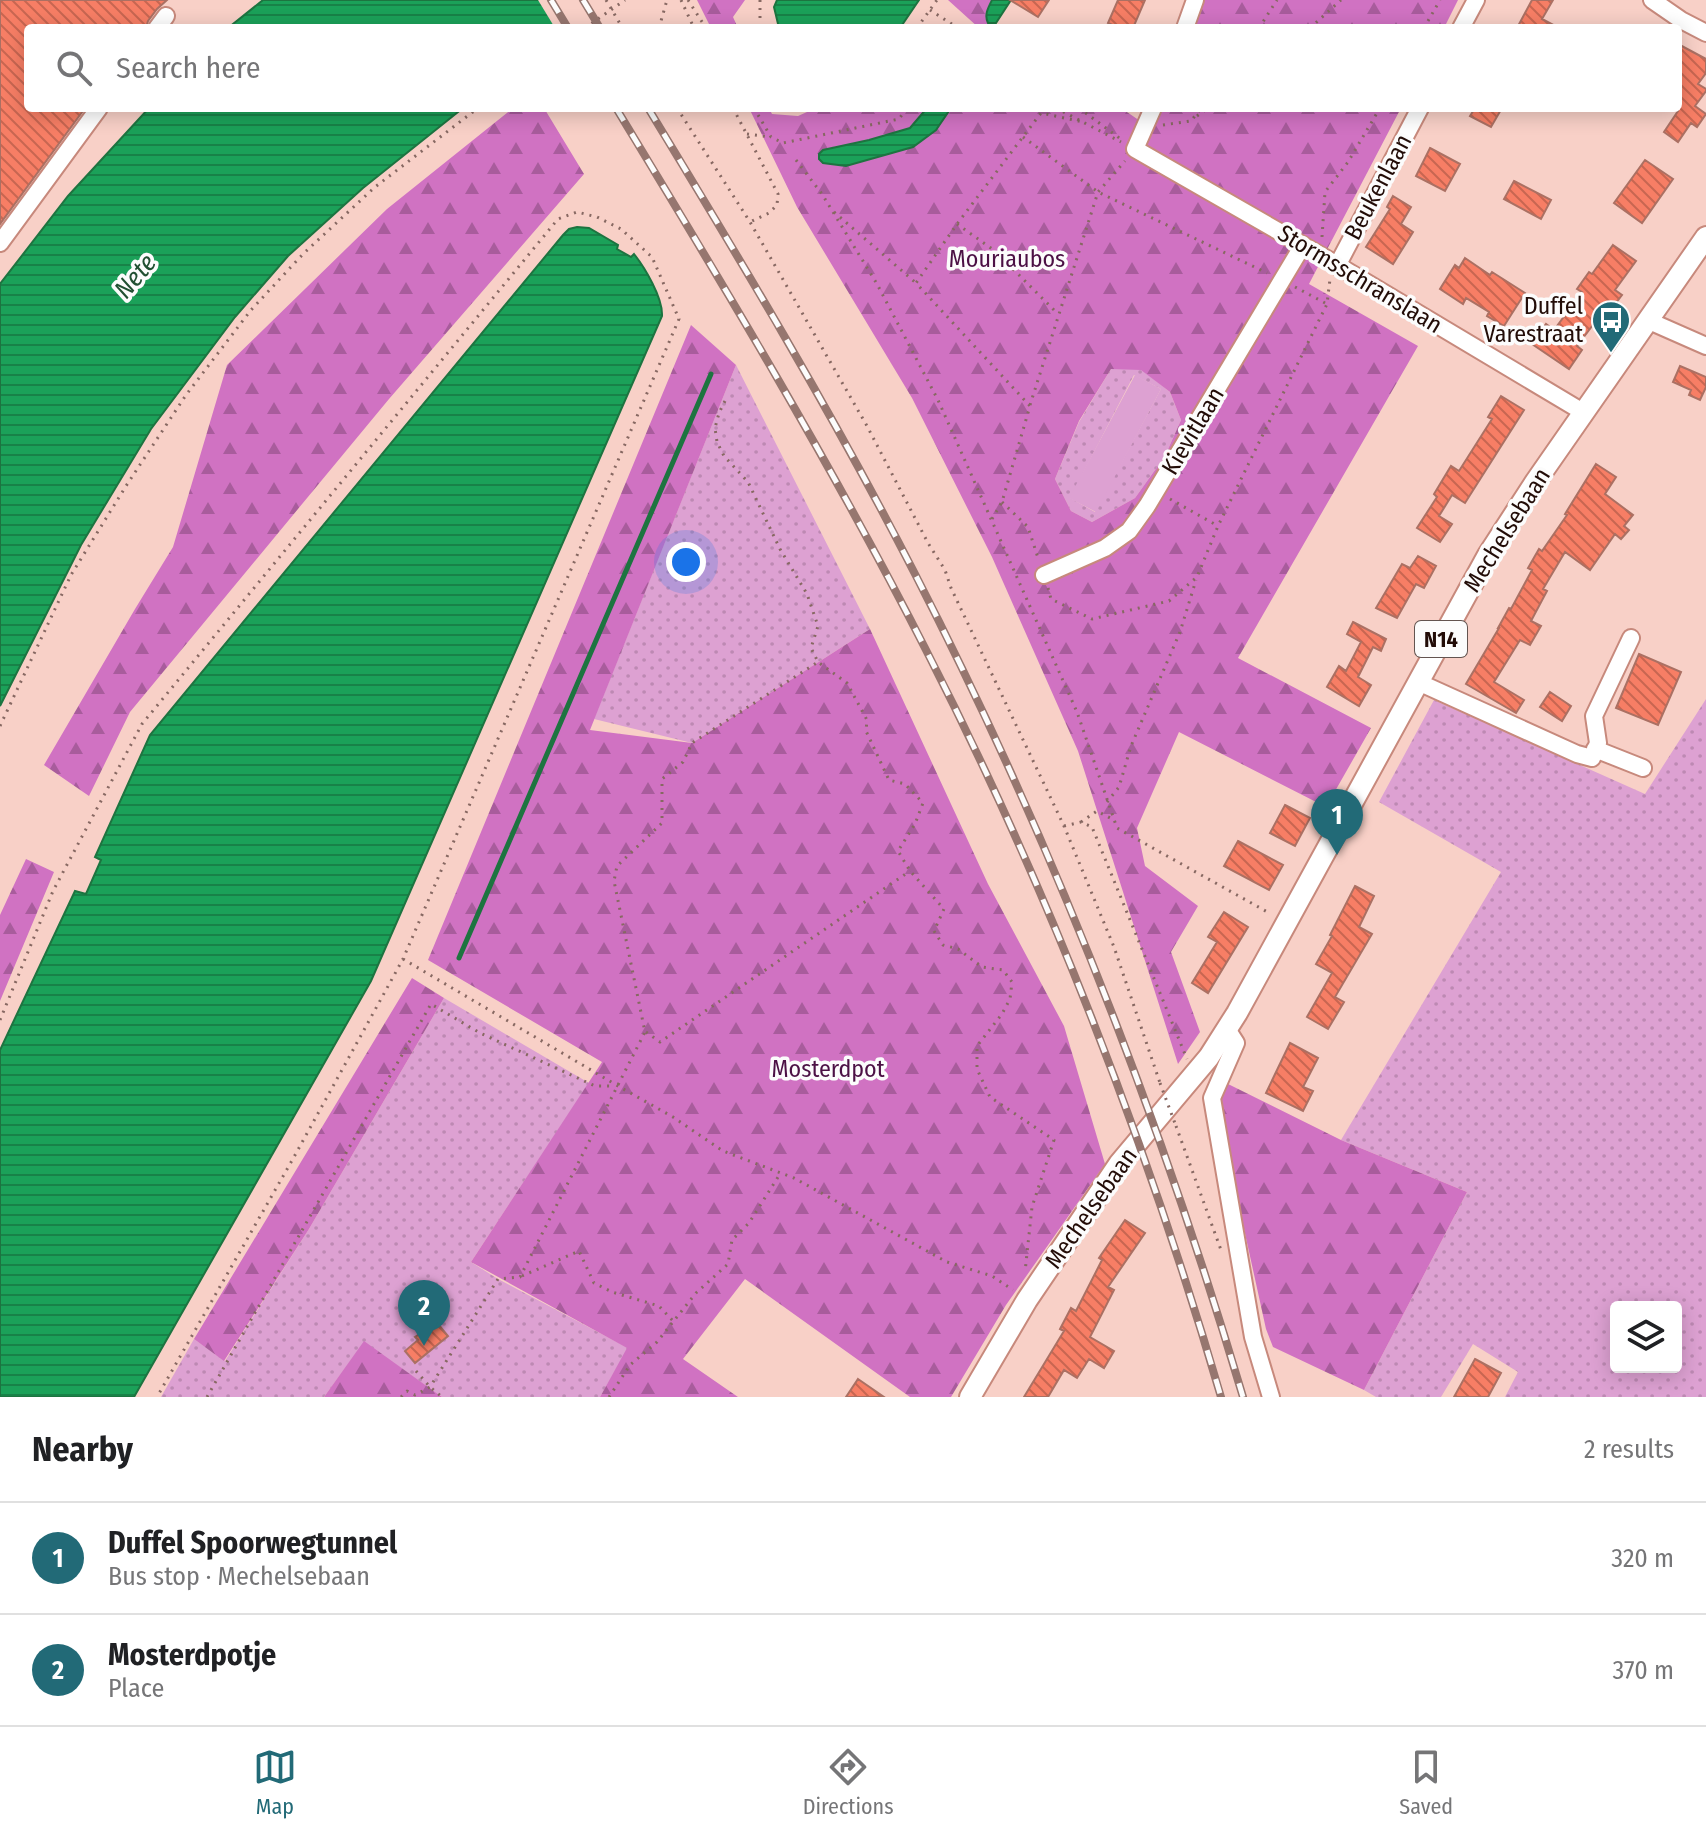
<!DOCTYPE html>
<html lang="en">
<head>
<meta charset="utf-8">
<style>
	:root { --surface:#fff; --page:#f2f2f2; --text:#202124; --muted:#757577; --line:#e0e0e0; --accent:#226a77 }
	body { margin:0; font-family:"Fira Sans Condensed",sans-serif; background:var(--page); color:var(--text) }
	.controls { position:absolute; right:24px; bottom:24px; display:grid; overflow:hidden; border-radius:8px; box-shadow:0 4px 20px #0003 }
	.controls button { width:72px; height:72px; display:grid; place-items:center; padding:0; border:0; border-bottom:2px solid var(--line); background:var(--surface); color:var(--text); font:40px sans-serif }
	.you { position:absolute; left:686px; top:562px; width:28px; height:28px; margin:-20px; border:6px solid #fff; border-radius:50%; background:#1a73e8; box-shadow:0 0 0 12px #1a73e833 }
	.badge { display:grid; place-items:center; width:52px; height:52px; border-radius:50%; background:var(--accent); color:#fff; font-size:26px; font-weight:700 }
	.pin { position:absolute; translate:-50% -66px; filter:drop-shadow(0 2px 4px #0008) }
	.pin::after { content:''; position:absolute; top:42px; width:28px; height:24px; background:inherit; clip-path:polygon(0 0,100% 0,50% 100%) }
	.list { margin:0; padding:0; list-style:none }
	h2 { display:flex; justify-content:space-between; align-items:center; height:104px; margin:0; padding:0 32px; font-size:34px }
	h2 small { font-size:26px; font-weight:400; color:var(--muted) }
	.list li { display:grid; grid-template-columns:52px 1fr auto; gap:24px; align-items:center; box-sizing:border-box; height:112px; padding:0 32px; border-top:2px solid var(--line) }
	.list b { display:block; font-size:30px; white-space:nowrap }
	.list p { margin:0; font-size:26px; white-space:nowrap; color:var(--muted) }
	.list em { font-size:26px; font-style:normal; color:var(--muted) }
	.icon { flex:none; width:44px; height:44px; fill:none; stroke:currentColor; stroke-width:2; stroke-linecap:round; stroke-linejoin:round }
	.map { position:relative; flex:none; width:1706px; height:1397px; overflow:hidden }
	.search { position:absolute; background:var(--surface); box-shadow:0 4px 20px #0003; left:24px; right:24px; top:24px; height:88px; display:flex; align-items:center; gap:20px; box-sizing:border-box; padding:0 28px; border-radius:8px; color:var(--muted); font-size:30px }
	.sheet { height:328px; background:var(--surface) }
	nav { display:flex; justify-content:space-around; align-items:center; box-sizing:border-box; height:112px; border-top:2px solid var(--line); background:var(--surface); font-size:22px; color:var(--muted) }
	nav a { display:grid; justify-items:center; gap:4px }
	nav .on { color:var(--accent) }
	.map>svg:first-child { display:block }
	.grass { fill:url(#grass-dots); fill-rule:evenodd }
	.forest { fill:url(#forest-firs); fill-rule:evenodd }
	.pitch { fill:#dda1d2 }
	.water { fill:url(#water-rules); stroke:#1d7440; stroke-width:2 }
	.pier { fill:#f8d0c7 }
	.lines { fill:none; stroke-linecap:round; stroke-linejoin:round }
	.stream { stroke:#1d7440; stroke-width:5 }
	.building { fill:url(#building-back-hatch); stroke:#ab7063; stroke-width:2 }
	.minor-casing { stroke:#c7897c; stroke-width:20 }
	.major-casing { stroke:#c7897c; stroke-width:24 }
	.path { stroke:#876862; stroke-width:3; stroke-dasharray:2 6; stroke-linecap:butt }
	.minor { stroke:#fff; stroke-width:16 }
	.major { stroke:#fff; stroke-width:20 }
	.rail-casing { stroke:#96766f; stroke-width:8 }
	.rail { stroke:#fcfcfc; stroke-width:5; stroke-dasharray:15; stroke-linecap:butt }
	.path-bridge { stroke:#876862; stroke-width:3; stroke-dasharray:2 6; stroke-linecap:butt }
	.labels { text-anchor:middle; stroke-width:7; stroke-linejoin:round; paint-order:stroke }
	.shield { fill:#fcfcfc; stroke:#635450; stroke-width:2 }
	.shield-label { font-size:22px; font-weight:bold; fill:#220c07 }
	.street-label { font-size:24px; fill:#220c07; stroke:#fcfcfc }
	.park-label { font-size:24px; fill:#4c1145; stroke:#fcfcfc }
	.poi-label { font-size:24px; fill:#220c07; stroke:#fcfcfc; text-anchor:end }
	.water-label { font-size:26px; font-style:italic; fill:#215032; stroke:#fcfcfc }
</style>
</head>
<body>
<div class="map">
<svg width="1706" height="1397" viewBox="0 0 1706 1397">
	<defs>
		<pattern id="grass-dots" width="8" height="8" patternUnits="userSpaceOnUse" patternTransform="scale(2)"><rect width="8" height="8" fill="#dda1d2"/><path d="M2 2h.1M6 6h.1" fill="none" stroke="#bd89b3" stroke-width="1.8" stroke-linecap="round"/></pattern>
		<pattern id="forest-firs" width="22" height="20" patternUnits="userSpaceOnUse" patternTransform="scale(2)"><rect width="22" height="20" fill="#d072c2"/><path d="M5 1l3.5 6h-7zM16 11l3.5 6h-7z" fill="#a85c9c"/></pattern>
		<pattern id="water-rules" width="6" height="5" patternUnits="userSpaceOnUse" patternTransform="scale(2)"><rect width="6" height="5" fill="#1ba159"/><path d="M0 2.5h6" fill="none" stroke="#188248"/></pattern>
		<pattern id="building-back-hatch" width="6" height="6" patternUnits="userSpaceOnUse" patternTransform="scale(2)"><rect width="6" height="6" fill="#f77e65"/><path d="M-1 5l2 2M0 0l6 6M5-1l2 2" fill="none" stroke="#c86651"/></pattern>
	</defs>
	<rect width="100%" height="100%" fill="#f8d0c7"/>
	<path class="grass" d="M736,365l134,264 -178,114 -98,-24z
		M1111,369h30l29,23 11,28 -16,36 -30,42 -43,24 -21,-11 -16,-32 24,-57zM1134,375l27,14 -66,123 -25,-14z
		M1706,699v698h-201l13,-25 -45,-28 -32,53h-65l-12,-7 103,-198 -126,-52 160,-268 -122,-70 55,-102 211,94zM1616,1307h60v60h-60z
		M444,998l145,85 -118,179 27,17 130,69 -28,49h-158l-78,-55 -40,55h-163l33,-58 31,22 84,-132z"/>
	<path class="forest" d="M697,0h48l-12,17 5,11h-27z
		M948,0h59l-18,28h-10z
		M1201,0h257l-14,28h-254z
		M513,108h31l40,66 -195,225 -259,313 -41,84 -45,-31 91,-156 38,-62 54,-182 160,-156z
		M749,108h20l3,6 26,2 18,-8h305l28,19 9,-19h243l-92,176 109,62 -180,312 133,70 -45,79 -147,-75 -42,96 8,38 53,40 -27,46 29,80 -22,32 -100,-313 -86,-194 -80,-159 -115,-191zM1111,369l30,1 29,22 11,28 -16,36 -30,42 -43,24 -21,-11 -16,-32 24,-58z
		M691,325l45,40 -146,365 102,13 178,-114 118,255 76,142 41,138 -99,141 -55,92h-41l-165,-118 -62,80 55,38h-138l27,-49 -156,-86 131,-200 -174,-102z
		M26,859l28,13 -54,129v-86z
		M412,978l32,20 -135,231 -85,132 -30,-22z
		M1224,1082l117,58 126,52 -103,198 -91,-43 -7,-18 -49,-223z
		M364,1341l78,56h-118z"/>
	<path class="pitch" d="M1135,375l26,14 -65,123 -27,-14z"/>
	<path class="water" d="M263,0h338l-36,28h-337z
		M777,0h142l-19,28h-121l-5,-21z
		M992,0h19l-15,23h-8c-4,-8 0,-15 4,-23z
		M149,108h314l-100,80 -75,68 -53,61 -84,112 -70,116 -81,161v-422l68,-88z
		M927,108h24l-15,22 -23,17 -67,19 -23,-3 -4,-4v-5l4,-4 46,-10 41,-12z
		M577,227l12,1 29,17 -1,4 14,8 3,-3c11,14 29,44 28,62l-291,665 -237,416h-134v-347l75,-159 11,3 15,-34 -6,-3 55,-122 413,-500 6,-6z"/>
	<path class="pier" d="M538,0h67l-33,28h-17z"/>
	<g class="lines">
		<path class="stream" d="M459,958l252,-584"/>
	</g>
	<path class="building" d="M0,0h167l-10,9 -9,12 -2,7h-118v80h57l-85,116z
		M1010,0h39l-11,17z
		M1118,0h27l-12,28h-14l-11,-5z
		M1532,0h21l-11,19 17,9h-42z
		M1678,44l28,15v14l-8,11 8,5v2l-11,15 11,8 -9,13 -6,-4 -13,19 -14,-10 14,-21z
		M1475,108h27l-11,19 -21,-11z
		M1430,148l30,16 -15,27 -29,-15z
		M1645,160l28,19 -31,44 -28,-20z
		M1514,181l37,19 -10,19 -37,-20z
		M1393,196l18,11 -10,17 12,8 -20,32 -27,-17 24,-38 -3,-2z
		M1613,245l23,16 -21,29 7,5 -13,17 -4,-3 -28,37 5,4 -13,19 -37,-25 14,-20 8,6 28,-38 -5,-3 12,-17 3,2z
		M1465,258l25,17 2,-3 33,21 -21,33 -17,-10 2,-4 -23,-14 -3,6 -23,-15 15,-24 4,3z
		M1680,366l26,11v10l-6,13 -11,-5 2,-5 -18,-8z
		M1501,396l23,14 -59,93 -13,-8 -13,21 13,8 -12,18 -23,-14 20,-31 -3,-3 17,-28 8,5 33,-52 -4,-2z
		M1596,464l20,13 -11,17 28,21 -9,11 5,4 -8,9 -6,-5 -25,36 -25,-18 -22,37 4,2 -16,30 10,5 -11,19 -10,-5 -26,42 30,18 -8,13 -50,-29 33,-56h-1l11,-20 2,1 21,-39 -4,-2 11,-19 3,2 25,-36 -2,-1z
		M1418,556l18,10 -12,22 -8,-4 -19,34 -21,-10 26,-44 8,4z
		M1353,622l33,17 -5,12 -8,-4 -15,30 13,8 -12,21 -32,-19 12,-21 7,5 15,-29 -14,-8z
		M1639,654l42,18 -23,53 -42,-17z
		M1550,692l21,14 -9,15 -22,-14z
		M1285,805l25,13 -15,28 -25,-13z
		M1238,841l45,24 -14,25 -45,-24z
		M1355,886l19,10 -15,31 13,7 -37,63 9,5 -16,27 -21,-12 25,-44 -16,-9 16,-28 -2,-1z
		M1224,912l24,15 -40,66 -16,-10 25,-41 -9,-5z
		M1290,1043l28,15 -15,29 10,4 -10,20 -37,-18z
		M1125,1220l20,13 -37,54 6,3 -24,47 24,14 -10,17 -15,-9 -12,19 -13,-8 -16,27h-24l40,-66 -4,-2 11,-21 5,3 26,-51 -3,-2z
		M438,1324l10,12 -33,27 -10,-12 13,-11 -3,-3 13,-8 2,2z
		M1475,1359l26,14 -13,24h-34z
		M858,1379l26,18h-38z"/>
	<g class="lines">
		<g class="minor-casing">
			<path id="minor" d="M1652,0l29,20 25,13
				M157,28l9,-12
				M1185,28l10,-28
				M1461,28l15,-28
				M1153,108l-18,41 197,113 251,150
				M0,243l99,-135
				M1337,266l83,-158
				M1647,320l59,26
				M1044,575l61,-27 24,-17 18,-25 156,-261
				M1418,682l159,72 15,4 6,-15 -4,-27 37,-78
				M1595,749l48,19
				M1227,1029l9,14 -24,55 41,239 18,60"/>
		</g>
		<g class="major-casing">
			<path id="major" d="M970,1397l57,-97 92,-136 90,-107 28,-44 251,-458 48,-74 170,-244"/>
		</g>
		<path class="path" d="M681,0l13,28
			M688,0l18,28
			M760,0v28
			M930,10l28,18
			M622,27l1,1
			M585,28l40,-28
			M659,28l8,-28
			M917,28l20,-28
			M1259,28l18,-28
			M1310,28l31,-28
			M1424,28l16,-28
			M677,108l73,114 117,204 61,117 17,27 6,18 113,238 50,121 46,136
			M733,108l45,86 -1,11 -8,8 -19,9
			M754,108l17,29 12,6 116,-24 8,-11
			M1056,108l65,34
			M1079,108l43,32
			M1197,116l11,-8
			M1163,125l28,-4 10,-13
			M747,134l24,3
			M1023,137l75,55 169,81
			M796,160l26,34 55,90 61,116 139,312 40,116 154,86
			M834,212l82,71
			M957,224l38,27 63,63
			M1322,237l3,-45 23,-30 32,-54
			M1295,287l32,17
			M725,401l-6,12 -4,15 2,14 7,14 24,26 32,67 27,45 11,32 -7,22 7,14 29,21 20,37 -1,11 23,49 16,4 18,19 -8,21 -17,27 12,20 34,38 -10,22 9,14 15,4 24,18 21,3 9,12 -2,17 -8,15 -25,32v23l13,28 64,43 -22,67 -7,65
			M1030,405l68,-213 27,-31
			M1170,499l48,27
			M1002,502l26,25 11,34
			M992,519l10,-17 28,-96 -114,-123 41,-59 84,-111 42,9
			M1048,588l3,11 41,20 77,-18 28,-24 21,-51 109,-222 3,-25
			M0,726l71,-151 55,-89 60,-91 65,-85 52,-56 72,-67 103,-79
			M1107,802l12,-15 12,-41 49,-114 16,-52
			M1081,822l16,-11 15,8
			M1064,826l17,-4 11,5 95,232
			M403,959l215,127 55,31 50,34 71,27 153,84 45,14 21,14
			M0,1020l53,-129 89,-167 416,-505 19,-7 20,5 24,12 31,28 27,62 -276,640 -109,198 -137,240
			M646,1032l14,10 250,-171
			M1176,1126l45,124
			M522,1276l57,-25 15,32 18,9 47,14 15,16
			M416,1371l14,16 12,10
			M207,1397l224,-393 49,29 115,53h19
			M401,1397l6,-6 8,4 15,-8 68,-108 22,-2 125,-245 -31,-151 3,-15 45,-43v-44l21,-17 9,-19 126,-81
			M609,1397l21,-32 27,-23 39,-49 32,-29 4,-24 17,-17 31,-49"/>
		<use href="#minor" class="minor"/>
		<use href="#major" class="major"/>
		<g class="rail-casing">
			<path id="rail" d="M551,0l17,28
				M583,0l17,28
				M616,108c108,178 216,357 310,542 122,239 220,490 295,747
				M648,108c93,153 185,306 267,466 135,263 244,540 328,823"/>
		</g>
		<use href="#rail" class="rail"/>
		<path class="path-bridge" d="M606,0l16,27
			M1160,1083l16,43"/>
	</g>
	<defs>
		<g id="bus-pin" transform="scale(2)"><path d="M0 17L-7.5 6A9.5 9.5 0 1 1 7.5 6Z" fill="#226a77" stroke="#fcfcfc"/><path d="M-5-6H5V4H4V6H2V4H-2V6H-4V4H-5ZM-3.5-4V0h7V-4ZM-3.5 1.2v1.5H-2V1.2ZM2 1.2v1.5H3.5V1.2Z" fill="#fff"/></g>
	</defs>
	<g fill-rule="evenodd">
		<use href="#bus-pin" x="1611" y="320"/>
	</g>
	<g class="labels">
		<rect class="shield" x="1415" y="621" width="52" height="36" rx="6"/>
		<g class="shield-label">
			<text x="1441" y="647">N14</text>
		</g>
		<g class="street-label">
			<text transform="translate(1378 187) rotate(-62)" y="8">Beukenlaan</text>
			<text transform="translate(1360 279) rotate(31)" y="8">Stormsschranslaan</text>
			<text transform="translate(1193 431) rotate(-59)" y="8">Kievitlaan</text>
			<text transform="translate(1507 530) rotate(-58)" y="8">Mechelsebaan</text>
			<text transform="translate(1091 1208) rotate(-55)" y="8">Mechelsebaan</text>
		</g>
		<g class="park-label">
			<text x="1007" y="267">Mouriaubos</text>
			<text x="828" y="1077">Mosterdpot</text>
		</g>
		<g class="poi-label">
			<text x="1583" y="314">Duffel<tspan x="1583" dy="28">Varestraat</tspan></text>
		</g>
		<g class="water-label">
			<text transform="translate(135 276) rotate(-50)" y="9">Nete</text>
		</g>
	</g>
</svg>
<div class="controls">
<button><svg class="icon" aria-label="layers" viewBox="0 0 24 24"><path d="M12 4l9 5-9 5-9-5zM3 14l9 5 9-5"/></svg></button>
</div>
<div class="you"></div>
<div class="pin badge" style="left:1337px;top:855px">1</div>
<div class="pin badge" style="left:424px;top:1346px">2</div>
<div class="search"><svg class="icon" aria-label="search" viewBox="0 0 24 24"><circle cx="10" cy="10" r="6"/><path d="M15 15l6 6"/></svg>Search here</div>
</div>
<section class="sheet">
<h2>Nearby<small>2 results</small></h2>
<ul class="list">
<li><span class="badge">1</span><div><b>Duffel Spoorwegtunnel</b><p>Bus stop · Mechelsebaan</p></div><em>320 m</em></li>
<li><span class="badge">2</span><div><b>Mosterdpotje</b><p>Place</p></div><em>370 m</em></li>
</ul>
</section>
<nav>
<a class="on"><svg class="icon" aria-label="map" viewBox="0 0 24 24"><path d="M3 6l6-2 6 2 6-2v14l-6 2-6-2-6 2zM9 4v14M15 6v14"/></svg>Map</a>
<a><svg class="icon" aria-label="directions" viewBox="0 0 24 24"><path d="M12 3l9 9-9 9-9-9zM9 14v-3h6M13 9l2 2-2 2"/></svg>Directions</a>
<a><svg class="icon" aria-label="saved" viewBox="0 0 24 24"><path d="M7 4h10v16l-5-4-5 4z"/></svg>Saved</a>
</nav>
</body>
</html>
